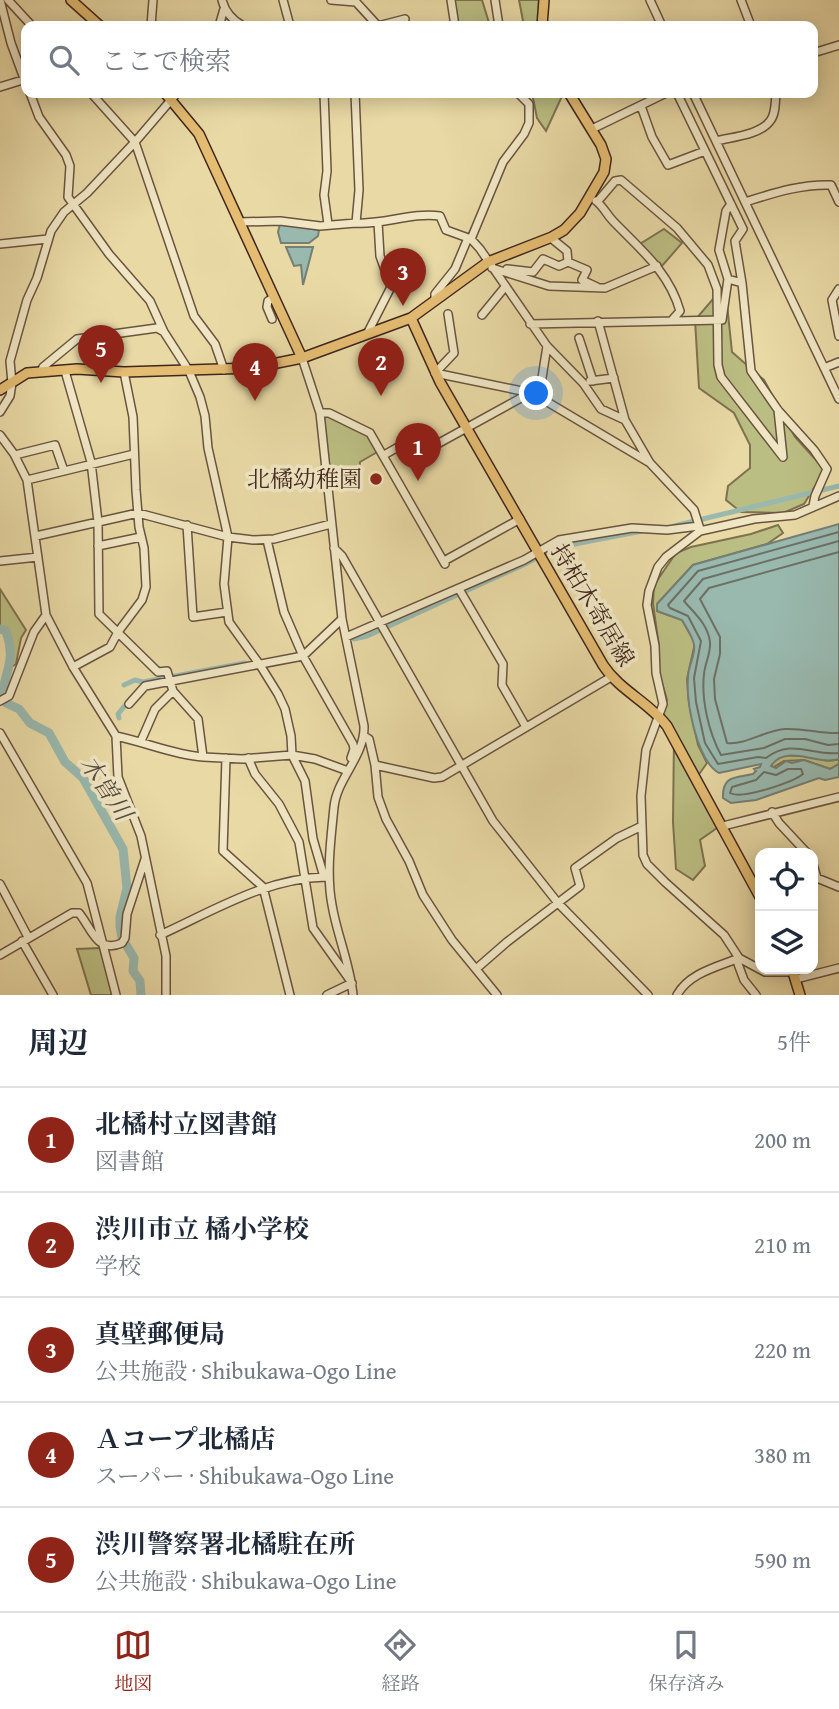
<!DOCTYPE html>
<html lang="ja">
<head>
<meta charset="utf-8">
<style>
	:root { --surface:#fff; --page:#f6f6f7; --text:#1f2937; --muted:#747a83; --line:#e0e1e3; --accent:#8f2418 }
	body { margin:0; font-family:"Gentium Book Plus","Noto Serif JP",serif; background:var(--page); color:var(--text) }
	.controls { position:absolute; right:21px; bottom:21px; display:grid; overflow:hidden; border-radius:14px; box-shadow:0 4px 18px #0003 }
	.controls button { width:63px; height:63px; display:grid; place-items:center; padding:0; border:0; border-bottom:2px solid var(--line); background:var(--surface); color:var(--text); font:35px sans-serif }
	.you { position:absolute; left:537px; top:394px; width:24px; height:24px; margin:-18px; border:5px solid #fff; border-radius:50%; background:#1a73e8; box-shadow:0 0 0 10px #1a73e833 }
	.badge { display:grid; place-items:center; width:46px; height:46px; border-radius:50%; background:var(--accent); color:#fff; font-size:23px; font-weight:700 }
	.pin { position:absolute; translate:-50% -58px; filter:drop-shadow(0 2px 4px #0008) }
	.pin::after { content:''; position:absolute; top:37px; width:24px; height:21px; background:inherit; clip-path:polygon(0 0,100% 0,50% 100%) }
	.list { margin:0; padding:0; list-style:none }
	h2 { display:flex; justify-content:space-between; align-items:center; height:91px; margin:0; padding:0 28px; font-size:30px }
	h2 small { font-size:23px; font-weight:400; color:var(--muted) }
	.list li { display:grid; grid-template-columns:46px 1fr auto; gap:21px; align-items:center; box-sizing:border-box; height:105px; padding:0 28px; border-top:2px solid var(--line) }
	.list b { display:block; font-size:26px; white-space:nowrap }
	.list p { margin:0; font-size:23px; white-space:nowrap; color:var(--muted) }
	.list em { font-size:23px; font-style:normal; color:var(--muted) }
	.icon { flex:none; width:38px; height:38px; fill:none; stroke:currentColor; stroke-width:2; stroke-linecap:round; stroke-linejoin:round }
	.map { position:relative; flex:none; width:839px; height:995px; overflow:hidden }
	.search { position:absolute; background:var(--surface); box-shadow:0 4px 18px #0003; left:21px; right:21px; top:21px; height:77px; display:flex; align-items:center; gap:18px; box-sizing:border-box; padding:0 24px; border-radius:14px; color:var(--muted); font-size:26px }
	.sheet { height:616px; background:var(--surface) }
	nav { display:flex; justify-content:space-around; align-items:center; box-sizing:border-box; height:98px; border-top:2px solid var(--line); background:var(--surface); font-size:19px; color:var(--muted) }
	nav a { display:grid; justify-items:center; gap:4px }
	nav .on { color:var(--accent) }
	.map>svg:first-child { display:block }
	.green { fill:#bbbe82; stroke:#7e7250; stroke-width:2 }
	.water { fill:#99b9af; stroke:#757f75; stroke-width:2 }
	.lines { fill:none; stroke-linecap:round; stroke-linejoin:round }
	.shore { stroke:#6c7066; stroke-width:2 }
	.canal { stroke:#99b9af; stroke-width:5 }
	.river { stroke:#99b9af; stroke-width:9 }
	.minor-casing { stroke:#6a5440; stroke-width:10 }
	.major-casing { stroke:#40271e; stroke-width:12 }
	.minor { stroke:#f0e6c4; stroke-width:7 }
	.major { stroke:#e4bc72; stroke-width:9 }
	.poi-dot { fill:#8f2418; stroke:#f0e6c4; stroke-width:2.5 }
	.labels { text-anchor:middle; stroke-width:7; stroke-linejoin:round; paint-order:stroke }
	.poi-label { font-size:23px; fill:#40271e; stroke:#f0e6c4; text-anchor:end }
	.street-label { font-size:23px; fill:#40271e; stroke:#f0e6c4 }
	.water-label { font-size:24px; font-style:italic; fill:#564c42; stroke:#f0e6c4 }
</style>
</head>
<body>
<div class="map">
<svg width="839" height="995" viewBox="0 0 839 995">
	<rect width="100%" height="100%" fill="#e8d9a5"/>
	<filter id="stains"><feTurbulence type="fractalNoise" baseFrequency=".00286" numOctaves="4"/><feColorMatrix values="0 0 0 0 .2 0 0 0 0 .09 0 0 0 0 .02 0 0 0 .5 -.17"/></filter>
	<radialGradient id="worn" r=".72"><stop offset=".6" stop-color="#630" stop-opacity="0"/><stop offset="1" stop-color="#630" stop-opacity=".3"/></radialGradient>
	<path class="green" d="M450,0h32l8,26h-33z
		M519,0h20l-1,26h-14z
		M532,93l31,1 -17,37 -9,-13z
		M664,229l18,14 -20,23 -27,-19z
		M725,285l7,67 32,28 31,57 30,33 -21,34 -21,9 -42,-1 -15,-12 2,-14 22,-18v-23l-16,-32 -35,-25 -4,-68z
		M329,414l39,19 11,18 -19,11 -2,17 -29,-6 -5,-58z
		M778,525l5,8 -16,11 -74,21 -36,39v7l25,9 13,23 -8,36 2,24 9,42 9,18 -12,17 22,48 -17,12 5,26 -12,14 -17,-11 -3,-47 1,-85 -12,-23 5,-14 -8,-27v-27l-6,-42 1,-19 22,-32 15,-6 60,-13z
		M0,589l26,41 -5,8 -5,26 -6,4 1,-18 -4,-20 -7,-2z
		M786,755c7,2 11,0 18,0 13,1 21,9 35,4v5l-9,5 -26,-9 -20,1 -12,7v-5l5,-5z
		M101,948l13,47h-23l-14,-46z"/>
	<path class="water" d="M280,224l39,6 -1,6 -9,7h-28l-3,-11z
		M286,247h27l-10,38 -2,-20 -7,1z
		M839,524v235c-22,7 -53,-16 -68,7l5,2 10,-7 6,2 12,-3 26,9 9,-5v13l-14,3 -6,-2 -63,22 -25,3 -8,-5c-1,-23 13,-20 30,-24l3,-3 -2,-2 6,-2 1,-3 -42,9c-23,-13 -33,-72 -31,-96 0,-11 8,-23 6,-32 -1,-8 -8,-18 -12,-25l-25,-9v-7l36,-39z"/>
	<g class="lines">
		<path class="shore" d="M839,532l-141,39 -30,34 2,3 18,8 13,25 -7,37 2,24 9,41 13,21 40,-7 8,1c26,-20 45,-2 73,-5
			M839,541l-136,38 -19,22c9,11 24,23 26,41 1,11 -5,21 -6,32 -3,26 5,59 17,81l43,-7 21,-9h20l23,6 11,-1
			M839,552l-130,36 -9,11 20,38v17l-6,25 1,20 12,44c20,2 38,-13 58,-14 19,-1 36,5 54,4
			M788,769h13l2,5c-10,8 -61,26 -73,19l2,-6 24,-7 8,-8 12,3z"/>
		<path class="canal" d="M674,526l165,-40
			M354,639l13,-3 158,-72 29,-16 88,-17
			M124,685l11,-5 8,2 102,-19
			M119,718l-1,-4 13,-16"/>
		<path class="river" d="M0,629l6,2c3,9 5,19 4,28 -2,18 -10,26 -4,44l13,6 11,14 19,10 16,29 18,16 40,71 4,39 -7,29v10l2,11 12,20 -1,13 7,10 1,14"/>
		<g class="minor-casing">
			<path id="minor" d="M0,0l11,43 15,41
				M8,0l24,26
				M222,0c3,12 10,20 21,26
				M283,0l7,26
				M331,0l25,2 22,24 27,-7
				M451,0l4,26
				M495,0l4,26
				M650,0l12,26
				M741,0l10,26
				M151,26l2,-26
				M219,26l5,-17
				M813,53l26,-8
				M0,87l26,-8
				M30,93l9,24 27,38 4,11 -2,31 41,57 41,47 14,31 25,39 11,26 5,19 3,32 20,89 -4,47 5,38 31,43 18,29 7,15 6,27 1,19 13,26 8,58 11,38
				M91,93l44,49 59,174 21,28 9,26
				M324,93l3,78 -3,24 4,29
				M518,93l11,11v19l-5,11 -21,28 -32,77 9,10 67,97 36,37 18,26 24,11 25,43
				M677,93l66,136 -8,12 7,42
				M693,93l146,306
				M641,106l11,31 16,28 37,-14
				M592,129l74,-36
				M716,141c16,-4 44,-6 54,-20 6,-7 5,-19 6,-28
				M596,201c7,5 11,14 18,21 27,28 55,50 66,89l-8,9
				M598,201l17,-20 6,-1 56,48 31,37 9,24 1,76 3,12 62,80 -5,-47
				M745,202c29,-9 56,-18 86,-17l8,17
				M239,222l41,-1 40,5 36,-3 3,-33 -4,-97
				M356,223c27,2 56,-11 84,-7l6,14 25,9
				M551,238l16,13 1,11 19,8 -5,10 15,7
				M0,244l48,-5
				M492,268l57,18 56,2 52,-22
				M507,269l26,3 10,-13 16,7 9,-4
				M728,279l-9,-29 7,-39 5,-7
				M839,289l-7,11 7,36
				M435,300v-6l20,-25 13,-31
				M482,315l23,-28
				M272,319l-5,-12 1,-6 5,-3
				M598,321l27,99
				M530,324l192,-4 6,-41 14,4 9,88 27,39 36,40 13,19 -12,27 -2,10
				M367,334l24,-47 -11,-31 -2,-34
				M579,338l14,43
				M302,358l18,55 22,206 22,107c1,30 -27,52 -30,81 -3,31 -8,67 -2,98 5,30 18,59 21,90
				M824,368l15,-6
				M65,371l26,91 7,60 1,92 59,58 9,-1 6,20 25,28 5,38 39,2 50,-4 23,4 33,12
				M41,372l2,-5 34,-28 80,-11 7,4
				M435,373l92,19 12,5 111,66 44,47 6,19
				M435,373l19,-20 -6,-39
				M590,381l24,-3
				M539,397l8,-51
				M0,412l10,-16 2,-13 -2,-22 17,-61 10,-22 14,-47 13,-19 23,-19 48,-51 42,-49
				M320,413h9l41,20 75,131
				M0,435l14,19 13,26 19,135 27,52 43,69 2,41 23,59 25,120v39
				M15,455l40,-10 9,26
				M384,455l23,-13 23,6 100,-55
				M27,480l107,-26
				M187,525l6,92 34,-5
				M36,536l102,-23 90,24 25,3 21,-1 57,-15
				M267,540l17,72 19,44 50,88 1,5 -3,9
				M98,546l43,-9
				M334,548l8,8 151,265 65,82 90,92
				M0,561l38,-4
				M444,561l76,-42
				M459,589l44,75 -1,21 24,42
				M346,637l178,-77 35,-20 73,-12 35,2 32,-4
				M73,667l37,-20 8,-15 24,-32 4,-13 -2,-39 -5,-21 -3,-37 -3,-73 -9,-45
				M0,701l9,-5 25,-64 12,-17
				M129,704l16,-18 158,-30 39,-37
				M0,733l87,150 29,112
				M116,736c29,6 58,19 87,21
				M364,736l5,3 6,26 3,32 8,22 23,42 14,34 29,45 45,55
				M141,741l14,-32 18,-18
				M226,758l-3,93 40,36 27,108
				M248,758l7,16 24,30 20,38 14,86 39,55 -25,12
				M375,765l59,13 8,-1 169,-100
				M772,812l7,11 28,30
				M723,826l116,-29
				M813,864l4,14 22,9
				M0,884l28,53
				M160,935c53,-24 106,-57 166,-58
				M22,941l31,54
				M0,955l72,-42h7c13,16 18,41 43,30l3,-5 2,-24 18,-55
				M476,969l31,-27 73,-56 -5,-18 42,-30 25,-12
				M796,979l43,-11
				M677,995c12,-22 40,-28 62,-37l26,14h28
				M756,995l-12,-15 -6,-16 1,-6 -15,-23 -59,-53 -18,-18 -4,-9 -2,-59 5,-46 17,-46 -7,-31 -1,-27 -8,-41 2,-14 9,-24 8,-10 34,-26 54,-12 41,-4 44,-19"/>
		</g>
		<g class="major-casing">
			<path id="major" d="M71,0l29,26
				M542,26l2,-26
				M165,93l34,41 103,224
				M411,318l29,64 163,283c17,26 46,37 64,61l93,171
				M0,390l27,-17 50,-4 47,3 128,-4 50,-10 109,-40 77,-56 64,-25 12,-7 16,-17 24,-41 2,-13 -5,-14 -32,-52
				M792,969l8,26"/>
		</g>
		<use href="#minor" class="minor"/>
		<use href="#major" class="major"/>
	</g>
	<circle class="poi-dot" cx="376" cy="479" r="7"/>
	<g class="labels">
		<g class="poi-label">
			<text x="362" y="487">北橘幼稚園</text>
		</g>
		<g class="street-label">
			<text transform="translate(593 605) rotate(59)" y="8">持柏木寄居線</text>
		</g>
		<g class="water-label">
			<text transform="translate(106 788) rotate(56)" y="8">木曽川</text>
		</g>
	</g>
	<rect width="100%" height="100%" filter="url(#stains)"/>
	<rect width="100%" height="100%" fill="url(#worn)"/>
</svg>
<div class="controls">
<button><svg class="icon" aria-label="locate" viewBox="0 0 24 24"><circle cx="12" cy="12" r="6"/><path d="M12 2v4M12 18v4M2 12h4M18 12h4"/></svg></button>
<button><svg class="icon" aria-label="layers" viewBox="0 0 24 24"><path d="M12 4l9 5-9 5-9-5zM3 14l9 5 9-5"/></svg></button>
</div>
<div class="you"></div>
<div class="pin badge" style="left:418px;top:481px">1</div>
<div class="pin badge" style="left:381px;top:396px">2</div>
<div class="pin badge" style="left:403px;top:306px">3</div>
<div class="pin badge" style="left:255px;top:401px">4</div>
<div class="pin badge" style="left:101px;top:383px">5</div>
<div class="search"><svg class="icon" aria-label="search" viewBox="0 0 24 24"><circle cx="10" cy="10" r="6"/><path d="M15 15l6 6"/></svg>ここで検索</div>
</div>
<section class="sheet">
<h2>周辺<small>5件</small></h2>
<ul class="list">
<li><span class="badge">1</span><div><b>北橘村立図書館</b><p>図書館</p></div><em>200 m</em></li>
<li><span class="badge">2</span><div><b>渋川市立 橘小学校</b><p>学校</p></div><em>210 m</em></li>
<li><span class="badge">3</span><div><b>真壁郵便局</b><p>公共施設 · Shibukawa-Ogo Line</p></div><em>220 m</em></li>
<li><span class="badge">4</span><div><b>Ａコープ北橘店</b><p>スーパー · Shibukawa-Ogo Line</p></div><em>380 m</em></li>
<li><span class="badge">5</span><div><b>渋川警察署北橘駐在所</b><p>公共施設 · Shibukawa-Ogo Line</p></div><em>590 m</em></li>
</ul>
</section>
<nav>
<a class="on"><svg class="icon" aria-label="map" viewBox="0 0 24 24"><path d="M3 6l6-2 6 2 6-2v14l-6 2-6-2-6 2zM9 4v14M15 6v14"/></svg>地図</a>
<a><svg class="icon" aria-label="directions" viewBox="0 0 24 24"><path d="M12 3l9 9-9 9-9-9zM9 14v-3h6M13 9l2 2-2 2"/></svg>経路</a>
<a><svg class="icon" aria-label="saved" viewBox="0 0 24 24"><path d="M7 4h10v16l-5-4-5 4z"/></svg>保存済み</a>
</nav>
</body>
</html>
